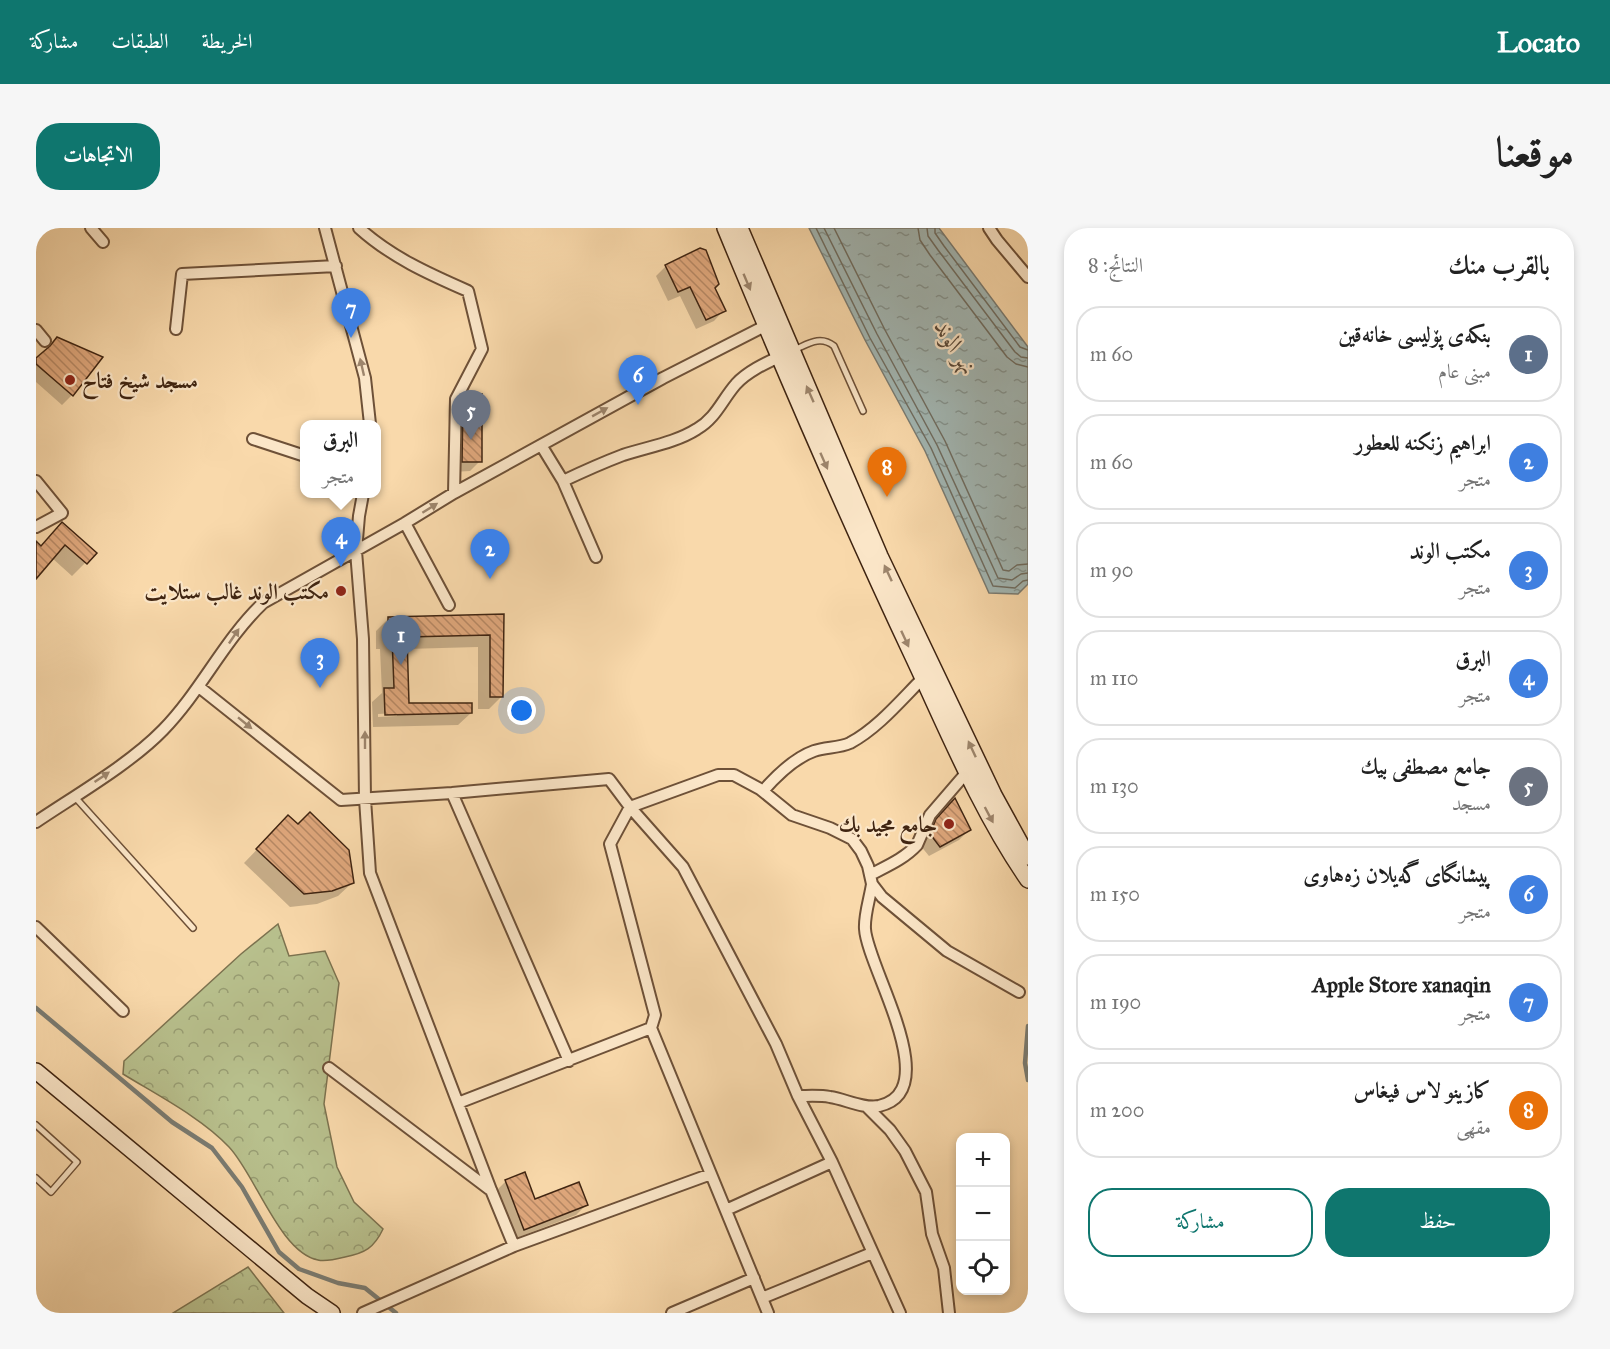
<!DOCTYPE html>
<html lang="ar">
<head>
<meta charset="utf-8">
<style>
	:root { --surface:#fff; --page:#f6f6f6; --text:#222; --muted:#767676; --line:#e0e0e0; --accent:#0f766e }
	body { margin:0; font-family:"IM FELL Great Primer",Amiri,serif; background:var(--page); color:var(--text); direction:rtl }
	.controls { position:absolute; right:18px; bottom:18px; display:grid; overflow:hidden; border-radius:12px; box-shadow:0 3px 9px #0003 }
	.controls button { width:54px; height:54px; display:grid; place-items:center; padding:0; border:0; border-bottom:2px solid var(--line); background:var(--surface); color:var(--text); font:30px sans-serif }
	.you { position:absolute; left:486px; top:483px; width:21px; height:21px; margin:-15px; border:4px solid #fff; border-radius:50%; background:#1a73e8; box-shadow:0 0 0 9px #1a73e833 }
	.badge { display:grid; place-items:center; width:39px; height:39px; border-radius:50%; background:var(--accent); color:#fff; font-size:20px; font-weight:700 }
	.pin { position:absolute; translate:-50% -50px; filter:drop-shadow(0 2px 3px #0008) }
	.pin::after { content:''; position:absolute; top:32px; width:21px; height:18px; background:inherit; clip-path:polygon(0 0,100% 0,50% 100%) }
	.popup { position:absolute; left:264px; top:192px; width:81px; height:78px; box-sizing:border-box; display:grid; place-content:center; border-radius:12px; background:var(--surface); filter:drop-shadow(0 2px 4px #0005); font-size:20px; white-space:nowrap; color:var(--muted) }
	.popup b { font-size:22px; color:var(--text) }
	.popup::after { content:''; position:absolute; left:50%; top:100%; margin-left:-12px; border:12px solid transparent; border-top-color:var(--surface) }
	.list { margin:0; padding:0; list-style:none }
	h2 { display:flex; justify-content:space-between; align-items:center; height:78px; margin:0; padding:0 24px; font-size:26px }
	h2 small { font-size:20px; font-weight:400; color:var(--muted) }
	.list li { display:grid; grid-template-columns:39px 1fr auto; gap:18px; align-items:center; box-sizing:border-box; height:96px; margin:0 12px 12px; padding:0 12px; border:2px solid var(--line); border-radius:24px }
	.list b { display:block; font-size:22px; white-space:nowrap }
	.list p { margin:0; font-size:20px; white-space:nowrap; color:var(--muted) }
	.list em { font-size:20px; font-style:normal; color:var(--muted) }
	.actions { display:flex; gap:12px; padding:18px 24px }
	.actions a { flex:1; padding:14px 0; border:2px solid var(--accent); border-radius:24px; text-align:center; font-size:21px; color:var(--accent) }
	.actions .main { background:var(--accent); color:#fff }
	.icon { flex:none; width:33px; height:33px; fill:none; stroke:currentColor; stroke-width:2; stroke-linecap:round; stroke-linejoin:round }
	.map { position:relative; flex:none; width:992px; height:1085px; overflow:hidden; direction:ltr; border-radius:24px }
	header { display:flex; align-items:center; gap:36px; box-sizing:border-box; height:84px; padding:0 30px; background:var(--accent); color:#fff }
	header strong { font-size:28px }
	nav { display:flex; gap:33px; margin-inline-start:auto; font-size:21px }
	.intro { display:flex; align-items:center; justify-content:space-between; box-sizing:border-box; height:144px; padding:0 36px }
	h1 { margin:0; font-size:42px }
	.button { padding:15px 27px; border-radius:24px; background:var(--accent); color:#fff; font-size:21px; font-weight:700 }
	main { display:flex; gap:36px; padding:0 36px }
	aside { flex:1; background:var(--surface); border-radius:24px; box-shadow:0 3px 9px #0003 }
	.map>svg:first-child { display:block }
	.forest { fill:url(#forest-crowns); stroke:#7c724f; stroke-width:1.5 }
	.water { fill:url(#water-ripples); stroke:#7a7c73; stroke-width:1.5 }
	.shadow { fill:#0003; fill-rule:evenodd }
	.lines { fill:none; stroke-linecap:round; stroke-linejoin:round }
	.shore { stroke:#706e62; stroke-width:1.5 }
	.stream { stroke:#7a7c73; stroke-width:4.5 }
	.building { fill:url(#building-back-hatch); stroke:#3f2411; stroke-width:1.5 }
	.lane-casing { stroke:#6e5138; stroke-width:8 }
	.street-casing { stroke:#6e5138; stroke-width:14 }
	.secondary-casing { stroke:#3f2411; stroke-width:18 }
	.lane { stroke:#fbe6c8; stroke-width:5 }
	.street { stroke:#fbe6c8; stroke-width:10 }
	.secondary { stroke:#fbe6c8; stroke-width:15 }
	.oneway { fill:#9d856c }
	.poi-dot { fill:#8f2418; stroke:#fbe6c8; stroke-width:2 }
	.labels { text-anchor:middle; stroke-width:4.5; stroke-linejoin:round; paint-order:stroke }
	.poi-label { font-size:22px; font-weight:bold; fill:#3f2411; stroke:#fbe6c8; text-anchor:end }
	.water-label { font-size:24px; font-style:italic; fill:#58493a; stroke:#fbe6c8 }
</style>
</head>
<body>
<header>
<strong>Locato</strong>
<nav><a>الخريطة</a><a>الطبقات</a><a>مشاركة</a></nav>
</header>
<div class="intro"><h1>موقعنا</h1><a class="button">الاتجاهات</a></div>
<main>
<aside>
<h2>بالقرب منك<small>النتائج: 8</small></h2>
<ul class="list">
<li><span class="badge" style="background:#5c6f8a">1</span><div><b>بنکەی پۆلیسی خانەقین</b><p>مبنى عام</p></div><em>60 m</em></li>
<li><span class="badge" style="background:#3f7fe0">2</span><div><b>ابراهيم زنكنه للعطور</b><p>متجر</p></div><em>60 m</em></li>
<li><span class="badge" style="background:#3f7fe0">3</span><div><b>مكتب الوند</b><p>متجر</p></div><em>90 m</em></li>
<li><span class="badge" style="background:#3f7fe0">4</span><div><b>البرق</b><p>متجر</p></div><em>110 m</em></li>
<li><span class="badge" style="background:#6b7280">5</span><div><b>جامع مصطفى بيك</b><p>مسجد</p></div><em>130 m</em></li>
<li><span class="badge" style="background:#3f7fe0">6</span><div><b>پیشانگای گەیلان زەهاوی</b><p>متجر</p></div><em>150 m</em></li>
<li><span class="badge" style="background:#3f7fe0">7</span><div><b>Apple Store xanaqin</b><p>متجر</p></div><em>190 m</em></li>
<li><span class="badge" style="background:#e8710a">8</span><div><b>كازينو لاس فيغاس</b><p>مقهى</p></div><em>200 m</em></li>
</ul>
<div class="actions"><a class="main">حفظ</a><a>مشاركة</a></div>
</aside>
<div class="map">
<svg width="992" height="1085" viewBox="0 0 992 1085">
	<defs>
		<pattern id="forest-crowns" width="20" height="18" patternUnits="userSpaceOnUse" patternTransform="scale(1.5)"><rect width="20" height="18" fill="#b8c08d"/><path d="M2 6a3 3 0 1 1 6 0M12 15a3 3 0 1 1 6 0" fill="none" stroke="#979c72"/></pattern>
		<pattern id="water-ripples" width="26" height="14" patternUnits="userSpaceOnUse" patternTransform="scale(1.5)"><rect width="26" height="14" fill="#a2b7b4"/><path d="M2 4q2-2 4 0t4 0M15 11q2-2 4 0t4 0" fill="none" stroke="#859591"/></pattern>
		<pattern id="building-back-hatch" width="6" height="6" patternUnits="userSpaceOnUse" patternTransform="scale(1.5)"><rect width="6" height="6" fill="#dfa77c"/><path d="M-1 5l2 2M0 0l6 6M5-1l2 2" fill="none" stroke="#b68864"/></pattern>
	</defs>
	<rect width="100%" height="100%" fill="#f9d9ab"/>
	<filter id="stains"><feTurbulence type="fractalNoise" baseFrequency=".00333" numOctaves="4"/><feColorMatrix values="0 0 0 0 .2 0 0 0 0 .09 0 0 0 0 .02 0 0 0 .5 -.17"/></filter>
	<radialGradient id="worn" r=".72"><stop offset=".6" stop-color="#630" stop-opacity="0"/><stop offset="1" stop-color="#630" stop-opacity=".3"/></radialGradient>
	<path class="forest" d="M242,696l11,32 36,-5 14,32 -15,121 13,63 17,35 29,27c-9,19 -18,24 -38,28 -8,2 -20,5 -27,3 -38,-7 -63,-86 -89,-113 -27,-29 -72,-52 -106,-73l1,-13 117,-107z
		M212,1039l36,46h-111z"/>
	<path class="water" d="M773,0h130l89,119v237l-10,10 -29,-1 -64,-142 -60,-111z"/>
	<path class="shadow" d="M630,38l58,44 -10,11 -18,8 -16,-33 -12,5 -12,-25z
		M0,133l36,34 -10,10 -26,-23z
		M430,170l14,63 -10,10 -17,1 3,-63z
		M26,296l24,38 -14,14 -20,-18 -16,19v-34l4,4z
		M467,388l-1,80 -13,13h-11v-62l-72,2 1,56 64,8 -13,12 -85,2 -1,-25 10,-9 -2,-44h-4v-18l12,-12zM361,485v3l-19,1v-3z
		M909,582l24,20 -10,10 -30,16 -9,-11 7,-14z
		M252,589l64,66 -14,13 -21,8 -27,3 -46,-44z
		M470,953l28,20 52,4 -10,10 -62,24 -18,-48z"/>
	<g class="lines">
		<path class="shore" d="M780,0l54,110 61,110 62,138 22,2 8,-7 5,-1
			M788,0l53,106 60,111 61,133 14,2 9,-6 7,-1
			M798,0l51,102 60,111 58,129 6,1 8,-6 11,-1
			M882,0l2,12 10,15 77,102 9,7 12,3
			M891,0l1,8 10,14 77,102 6,5 7,1
			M899,0v5l9,13 76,101 8,3"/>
		<path class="stream" d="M0,780l136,114 40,26 30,39 37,65 20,17 39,14 27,5 31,25
			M992,798l-3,37 3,17"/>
	</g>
	<path class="building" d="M664,20l6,2 13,34 -4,4 11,23 -20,9 -16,-33 -12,5 -13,-27z
		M21,109l46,20 -30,39 -37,-32v-6l14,-12z
		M446,166v68h-20l1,-61 3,-4z
		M26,294l35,31 -10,11 -22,-19 -29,34v-38l5,5z
		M468,386l-1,83h-13v-62l-83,2 2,66h63v10l-87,2 -1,-27h10l-2,-51h-4v-20z
		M919,570l16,32 -31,17 -10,-13 6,-15z
		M274,584l39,38 5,33 -22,8 -28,3 -48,-45 32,-34 10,9z
		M489,944l10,27 44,-17 9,23 -64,25 -19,-50z"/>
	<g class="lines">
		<g class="lane-casing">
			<path id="lane" d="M758,122c14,-6 26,-15 40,-4l29,65
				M38,568l119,132
				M0,897l41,37 -26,30 -15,-14"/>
		</g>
		<g class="street-casing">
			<path id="street" d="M55,0l12,14
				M289,0l40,150 5,46
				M323,0c32,29 70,46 109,63l14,58 -26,50 -2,94
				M953,0l8,12 31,37
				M140,101l6,-55 154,-8
				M0,102l9,11
				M217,211l52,17
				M505,217l22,36 33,76
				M0,253l26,32 -26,14
				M527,253c19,-9 39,-18 60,-26 24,-8 52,-12 74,-26 19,-11 25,-29 39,-45 12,-13 30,-21 47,-29
				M327,266l-4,22 -3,35 7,88 2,160 5,74 121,317 23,56
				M369,295l44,82
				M163,459l142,113 111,-7 157,-14 21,28 53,60 93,177 22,52 34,66 68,151
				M727,563c14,-16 31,-33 51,-40 12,-4 25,-3 36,-8 28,-15 51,-43 73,-65
				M416,565l117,268
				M0,594c40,-27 94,-58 127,-92 38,-39 61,-90 100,-127l142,-80 49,-30 209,-115 102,-52
				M834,647c17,-9 34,-16 47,-30l13,-30 37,-43
				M0,699l87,84
				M293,840l160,121
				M762,868c10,0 22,-1 32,1 15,2 33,12 49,9 67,-15 -12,-139 -14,-177 -1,-14 5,-31 7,-45
				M422,875l193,-75
				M831,879l23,23 15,21 21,41 6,42 12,34 5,45
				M690,982l106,-48
				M726,1070l110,-45
				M327,1085l151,-67 197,-72
				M636,1085l82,-35
				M732,1085l-117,-285 4,-13 -45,-171 20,-37 88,-32h16l26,14 32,26 38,13 22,11 9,12 7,15 4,18 10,13 65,54 72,41"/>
		</g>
		<g class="secondary-casing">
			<path id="secondary" d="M689,0c60,145 122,289 189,431 35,75 67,153 114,221
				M704,0l140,328 114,239 34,62
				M0,843l271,225 25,17"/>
		</g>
		<use href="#lane" class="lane"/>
		<use href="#street" class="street"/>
		<use href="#secondary" class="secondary"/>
	</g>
	<defs><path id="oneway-solid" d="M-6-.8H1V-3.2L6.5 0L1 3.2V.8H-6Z" transform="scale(1.5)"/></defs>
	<g class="oneway">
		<use href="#oneway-solid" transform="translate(711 54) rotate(67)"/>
		<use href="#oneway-solid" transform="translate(326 139) rotate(-103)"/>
		<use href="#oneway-solid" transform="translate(774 166) rotate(-114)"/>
		<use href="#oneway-solid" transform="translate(564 184) rotate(-29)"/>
		<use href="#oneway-solid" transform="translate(788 233) rotate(66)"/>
		<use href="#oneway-solid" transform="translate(394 280) rotate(-32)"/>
		<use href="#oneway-solid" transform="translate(852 345) rotate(-115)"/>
		<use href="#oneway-solid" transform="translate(198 408) rotate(-56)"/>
		<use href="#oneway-solid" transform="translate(869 411) rotate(65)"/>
		<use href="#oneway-solid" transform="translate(209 495) rotate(39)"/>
		<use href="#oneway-solid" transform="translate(329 512) rotate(-90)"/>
		<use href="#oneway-solid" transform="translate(936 521) rotate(-115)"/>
		<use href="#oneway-solid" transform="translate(66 549) rotate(-34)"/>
		<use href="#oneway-solid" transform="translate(953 587) rotate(62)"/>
	</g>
	<g class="poi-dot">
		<circle cx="34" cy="152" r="6"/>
		<circle cx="305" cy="363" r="6"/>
		<circle cx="913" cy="596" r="6"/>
	</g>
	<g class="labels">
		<g class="poi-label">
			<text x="46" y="160" text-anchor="start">مسجد شيخ فتاح</text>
			<text x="293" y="371">مكتب الوند غالب ستلايت</text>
			<text x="901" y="604">جامع مجيد بك</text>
		</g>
		<g class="water-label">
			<text transform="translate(920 119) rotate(58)" y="8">نهر الوند</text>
		</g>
	</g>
	<rect width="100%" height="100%" filter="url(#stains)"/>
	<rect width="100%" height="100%" fill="url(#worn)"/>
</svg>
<div class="controls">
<button>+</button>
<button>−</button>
<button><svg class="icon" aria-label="locate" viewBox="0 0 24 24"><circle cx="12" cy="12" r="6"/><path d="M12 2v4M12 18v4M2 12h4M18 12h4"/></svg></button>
</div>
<div class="you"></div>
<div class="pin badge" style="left:365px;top:437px;background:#5c6f8a">1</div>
<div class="pin badge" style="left:454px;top:351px;background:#3f7fe0">2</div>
<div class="pin badge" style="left:284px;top:460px;background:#3f7fe0">3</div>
<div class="pin badge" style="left:305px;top:339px;background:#3f7fe0">4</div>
<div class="popup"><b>البرق</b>متجر</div>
<div class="pin badge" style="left:435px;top:212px;background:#6b7280">5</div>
<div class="pin badge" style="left:602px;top:177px;background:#3f7fe0">6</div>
<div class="pin badge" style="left:315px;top:110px;background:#3f7fe0">7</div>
<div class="pin badge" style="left:851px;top:269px;background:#e8710a">8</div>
</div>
</main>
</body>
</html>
